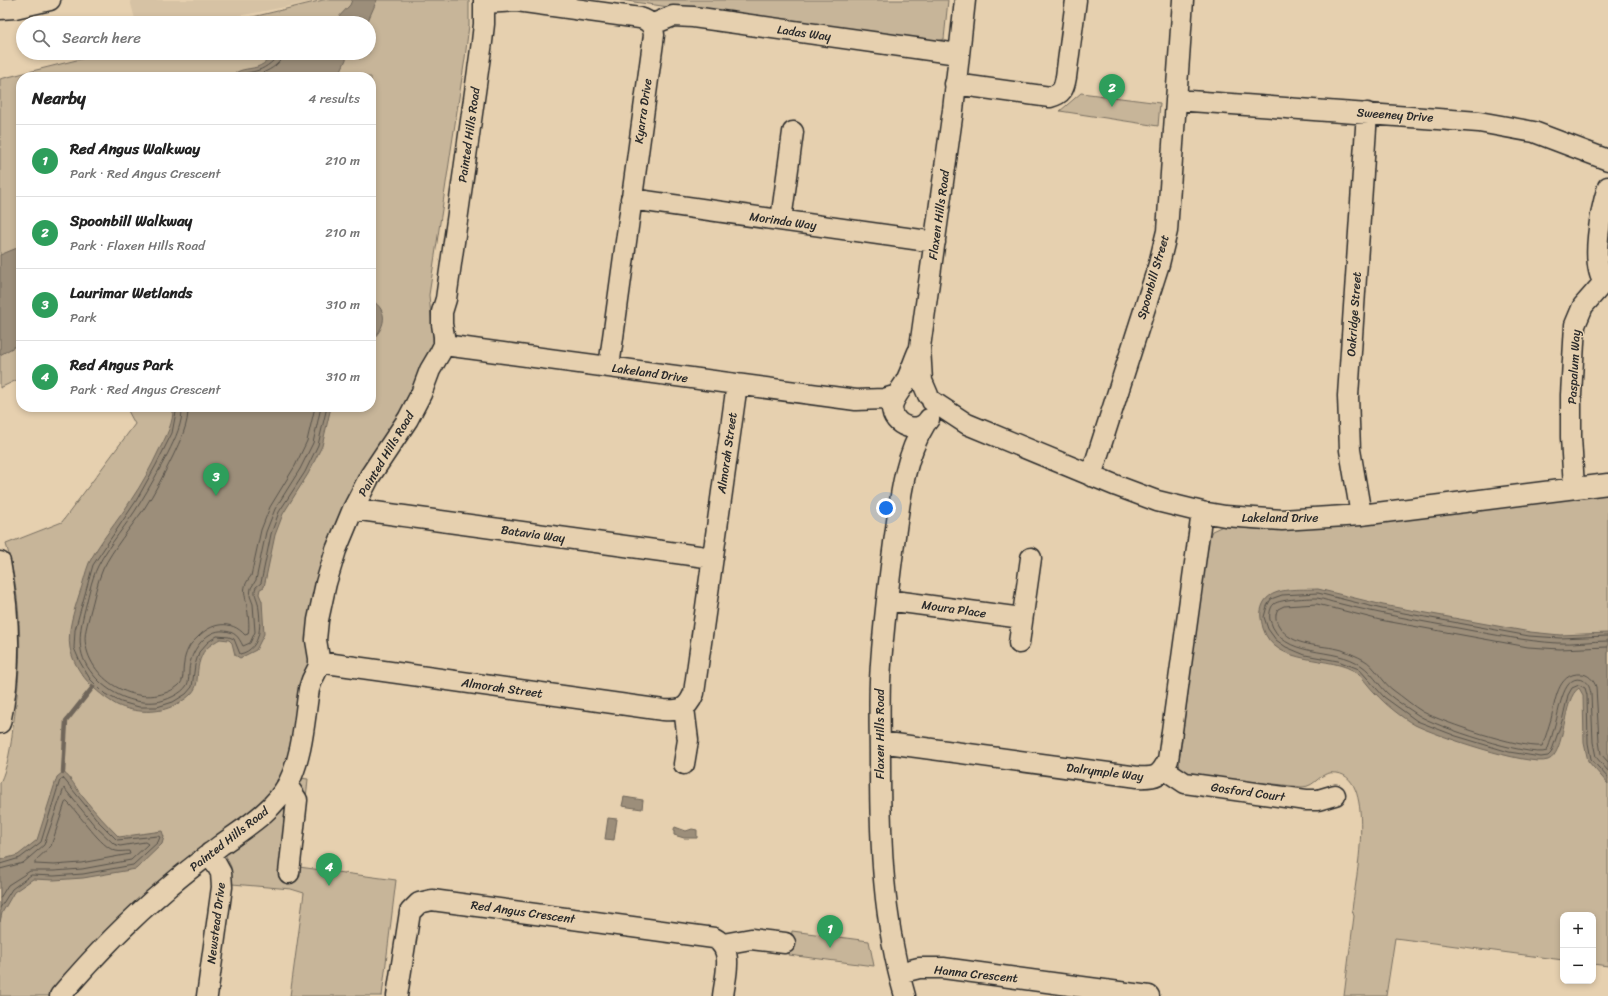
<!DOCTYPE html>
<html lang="en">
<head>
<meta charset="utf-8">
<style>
	:root { --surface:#fff; --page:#f2f2f2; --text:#222; --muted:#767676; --line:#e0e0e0; --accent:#0f766e }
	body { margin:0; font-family:Sriracha,sans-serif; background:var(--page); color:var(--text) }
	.controls { position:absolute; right:12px; bottom:12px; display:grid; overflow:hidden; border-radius:8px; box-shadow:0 2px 6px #0003 }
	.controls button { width:36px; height:36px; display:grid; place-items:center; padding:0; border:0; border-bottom:1px solid var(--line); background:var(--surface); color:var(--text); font:20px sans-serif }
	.you { position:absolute; left:886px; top:508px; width:14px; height:14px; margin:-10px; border:3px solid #fff; border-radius:50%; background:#1a73e8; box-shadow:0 0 0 6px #1a73e833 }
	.badge { display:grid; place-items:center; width:26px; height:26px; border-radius:50%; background:var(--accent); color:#fff; font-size:13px; font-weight:700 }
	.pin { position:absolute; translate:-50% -33px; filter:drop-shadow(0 1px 2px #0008) }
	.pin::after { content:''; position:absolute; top:21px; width:14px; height:12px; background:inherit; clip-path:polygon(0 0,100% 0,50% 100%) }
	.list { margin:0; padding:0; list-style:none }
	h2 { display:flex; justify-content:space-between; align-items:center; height:52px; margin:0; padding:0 16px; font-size:17px }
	h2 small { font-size:13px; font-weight:400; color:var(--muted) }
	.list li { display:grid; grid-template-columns:26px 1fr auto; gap:12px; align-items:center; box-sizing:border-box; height:72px; padding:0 16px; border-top:1px solid var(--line) }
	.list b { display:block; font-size:15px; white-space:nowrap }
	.list p { margin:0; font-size:13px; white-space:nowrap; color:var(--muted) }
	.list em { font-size:13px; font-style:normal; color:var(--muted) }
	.icon { flex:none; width:22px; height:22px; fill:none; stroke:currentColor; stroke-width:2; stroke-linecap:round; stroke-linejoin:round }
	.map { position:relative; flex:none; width:1608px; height:996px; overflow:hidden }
	.search { position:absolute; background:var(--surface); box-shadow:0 2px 6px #0003; left:16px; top:16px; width:360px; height:44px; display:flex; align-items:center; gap:10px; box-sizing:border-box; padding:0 14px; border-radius:22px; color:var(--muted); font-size:15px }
	.panel { position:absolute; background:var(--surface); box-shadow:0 2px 6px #0003; left:16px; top:72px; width:360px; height:340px; border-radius:16px }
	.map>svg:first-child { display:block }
	.built { fill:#d6c2a4 }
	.green { fill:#c7b599; stroke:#797062 }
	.water { fill:#9c8e7a; stroke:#6f665a }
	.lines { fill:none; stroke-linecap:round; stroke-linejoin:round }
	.shore { stroke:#58534b; stroke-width:1 }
	.stream { stroke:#6f665a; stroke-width:4.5 }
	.minor-casing { stroke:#2b2b2b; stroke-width:23 }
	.minor { stroke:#e6d0af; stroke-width:20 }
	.labels { text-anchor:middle; stroke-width:3; stroke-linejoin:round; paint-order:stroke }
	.street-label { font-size:12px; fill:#2b2b2b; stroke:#e6d0af }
</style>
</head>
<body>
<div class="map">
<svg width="1608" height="996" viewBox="0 0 1608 996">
	<rect width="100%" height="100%" fill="#e6d0af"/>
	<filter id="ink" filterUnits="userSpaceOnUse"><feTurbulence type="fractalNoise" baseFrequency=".025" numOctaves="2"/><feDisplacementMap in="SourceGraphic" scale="8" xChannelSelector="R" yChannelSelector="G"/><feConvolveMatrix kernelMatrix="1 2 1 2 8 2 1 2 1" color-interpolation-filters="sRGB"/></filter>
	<g filter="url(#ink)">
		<path class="built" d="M130,0h191l-119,23h-66z"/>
		<path class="green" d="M323,0h146v25l-4,33 -36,237 5,52 -25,51 -49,78 -49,185 -17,66 -6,38 -11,24 -224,207h-53v-213c8,-18 11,-36 13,-56 9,-60 11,-124 -7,-183l56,-22 73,-98 -9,-17h245v-330h-350v301l-21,10v-309l105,-26h264v-30h-141z
			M620,0h328l-4,39 -17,5z
			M1081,93l79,10 -2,23 -98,-15z
			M1608,492v474l-15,-2v-49h-30v45l-168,-22 -9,58h-42l10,-80 -2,-6c3,-27 25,-131 -15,-137 -18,-3 -20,14 -35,14l-112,-12 -10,-6 -1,-9 29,-220 4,-9 11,-5 43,4 87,-5z
			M300,778l8,1 -9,88 97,13 -14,116h-92l14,-103 -13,-4 -59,-5 -1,-17 -6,-13z
			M792,931l77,10 5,25 -85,-11z"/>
		<path class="water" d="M352,0h25l-10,23h-34l17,-18z
			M282,53h67l-11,24h-107c8,-9 16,-7 26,-10 9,-3 15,-12 25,-14z
			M17,248h4v95l-21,12v-100z
			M371,300c19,11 14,28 0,41z
			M173,407h158l-9,39 -14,28 -25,40 -8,21 -11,52 -4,2 -1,5 3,7 2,33 -8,16 -16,8 -5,-3 -3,-12 -3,-3 -9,-1c-7,4 -15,9 -18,16 -11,24 6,33 -27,50 -16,9 -41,8 -58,0 -21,-12 -42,-32 -47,-57 -3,-17 4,-37 9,-53 4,-11 6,-22 10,-32 11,-22 29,-42 42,-63 11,-16 20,-33 28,-50 7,-13 15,-28 14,-43z
			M1318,589l65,16 147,27 30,3 48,-2v151l-20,-23 -4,-18 -1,-48 -4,-7c-17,10 -13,66 -31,72 -19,7 -113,-25 -133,-35 -14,-8 -29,-20 -40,-32 -6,-6 -12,-15 -18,-20 -25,-19 -82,-5 -94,-45 -2,-9 -4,-15 0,-24 8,-18 38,-14 55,-15z
			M63,772c9,6 13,17 20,25 11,14 23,27 36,40l43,-6 2,6 -2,7 -26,25 -53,9 -29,2 -21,-1 -19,13 -12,21 -2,9v-62l18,-5 19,-15 20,-63z
			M624,797l19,3 -1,9 -20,-3z
			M608,818l9,1 -3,21 -9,-1z
			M675,827l11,4 6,-2 5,1v8h-13l-10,-3v-6z"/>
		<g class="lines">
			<path class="shore" d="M237,77c7,-5 14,-4 22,-7 6,-2 18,-10 19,-17
				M249,77c11,-2 33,-10 34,-24
				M177,407l-5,26 -16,32 -20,36 -43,64 -18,65 -1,18 6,14 10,17 15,15 16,8 18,5h18l16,-5 13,-8 6,-7 3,-22 4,-13 9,-10 9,-6 12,1 5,2 6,15c23,-5 21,-33 18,-51 -1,-5 -5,-10 -2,-16 1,-1 4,-3 5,-4l10,-49 8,-22 26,-40 13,-27 9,-38
				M182,407c1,16 -7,32 -14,46 -9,17 -18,34 -28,50 -13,22 -31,41 -42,63 -7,14 -10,32 -14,47 -7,29 -6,48 16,69 15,14 35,22 56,20 9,-1 26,-8 31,-17 3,-6 1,-14 3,-21 2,-14 17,-35 34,-33 11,1 14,5 19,15l7,-3 5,-11 -2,-28 -3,-8 1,-8 5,-8 10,-48 9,-23 25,-40 13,-26 8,-36
				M188,407c1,17 -8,34 -15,49 -9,18 -18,36 -29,53 -14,19 -31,40 -41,60 -6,13 -9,30 -13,44 -2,10 -7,22 -4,33 7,39 59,65 92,40 7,-5 4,-15 6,-23 0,-4 2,-10 4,-14 2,-5 6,-8 10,-12 13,-14 33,-18 47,-2l3,-1c2,-8 0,-20 -1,-28 -2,-13 -6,-18 4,-30l10,-46 9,-23 25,-41 12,-25 8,-34
				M1608,636l-48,2 -31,-2 -147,-27 -64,-16 -36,2 -11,4 -4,7 -3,11 4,12 8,11 10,7 19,8 33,6 21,8 25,28 33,24 39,15 53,16 32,5 7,-1 3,-3 11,-32 6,-26 4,-7 7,-3 6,3 2,7 1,48 3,16 17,19
				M1608,641c-17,0 -34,3 -51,2 -31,-2 -62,-8 -94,-14 -42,-8 -84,-15 -126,-26 -6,-1 -13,-4 -20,-5 -8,0 -37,1 -43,6 -4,3 -5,11 -4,16 12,41 65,25 92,46 9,6 17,19 25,27 9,8 21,15 31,22 16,11 112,43 129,36 4,-10 6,-20 9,-30 3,-10 8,-51 28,-40 5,3 6,8 7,13l2,48 3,15 12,14
				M1608,647l-48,2 -32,-2 -148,-27 -63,-16 -33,2 -6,3c-3,5 -3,11 1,17 13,22 42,18 63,24 7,3 15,6 22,10 10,5 19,23 29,30 10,7 20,16 30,22 22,11 95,36 119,34 4,-9 6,-18 9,-27 4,-16 6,-47 30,-45 7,0 13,6 15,13l3,54 2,13 7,8
				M67,802c12,11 34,46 49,49 4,1 8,0 13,0l1,3 -49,9 -27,2 -19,-1v-3l16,-15 14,-43z
				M0,864l20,-6 21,-16 19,-62 3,-2 36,44 18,18 41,-4 2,1 -2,5 -25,23 -50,9 -29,2 -23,-1 -19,14 -12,19
				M0,869l23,-6 21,-18 20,-57 31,38 19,18 6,2 25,-4 3,2 -17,16 -49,9 -28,2h-24l-22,14 -8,13"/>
			<path class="stream" d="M63,772l3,-51 27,-34"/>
			<g class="minor-casing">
				<path id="minor" d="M484,3l33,-2 123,17c10,3 13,7 14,17l-45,332
					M0,9l15,-1 35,-8
					M651,25l22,-9 20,1 265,37
					M955,84l95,13c12,-3 14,-8 16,-20l10,-77
					M1176,100l303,22 55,10 74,28
					M631,199l304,43
					M781,220l12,-88
					M444,345l412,55 28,-1 13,-4
					M918,352c-4,9 -7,19 -12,29 -4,8 -13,17 -14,26 0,20 27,28 37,12
					M928,395l-6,-14 -2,-34 33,-237 12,-110
					M932,401l35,23 150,62 40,15 45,11 23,4 57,4 79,-5 247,-31
					M1091,476l68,-212 8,-33 16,-231
					M1574,488l-3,-51v-42l4,-70 8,-19 21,-24c-14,-18 -3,-73 4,-95
					M353,509l360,49
					M1361,515l-11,-65 -2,-54 19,-283
					M0,562c10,54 12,107 0,161
					M887,600l135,18
					M1019,643l12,-85
					M319,662l344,48c17,1 24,0 31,-17l43,-309
					M684,708l4,32 -4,24
					M880,742l258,35c18,1 22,-1 30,-17l34,-248
					M1164,769l21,14 121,17h12l17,-5
					M287,785l10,15 -8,73
					M723,944l28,-5 34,4
					M899,973l20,-5h24l206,28
					M60,996c33,-39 68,-75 107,-108 17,-15 36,-29 54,-43 25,-18 52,-34 67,-61 15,-29 16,-63 21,-95l3,-9 7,-14v-8l-3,-18 2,-20 8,-37 10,-33 17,-41 17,-33 38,-57 13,-25 9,-24 10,-17 4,-8v-9l-2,-12v-12l4,-13 36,-257 2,-18v-24
					M207,996l15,-109 -1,-14 -11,-20
					M397,996l13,-84 9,-9 13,-3 282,38c21,11 11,39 9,58
					M905,996c-22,-75 -25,-153 -25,-230 0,-29 -1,-57 0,-85 2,-46 8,-92 14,-138 6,-41 9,-83 31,-119"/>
			</g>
			<use href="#minor" class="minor"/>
		</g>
	</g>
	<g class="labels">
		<g class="street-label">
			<text transform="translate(804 33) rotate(8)" y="4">Ladas Way</text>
			<text transform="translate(643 111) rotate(-82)" y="4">Kyarra Drive</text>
			<text transform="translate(1395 115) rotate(4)" y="4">Sweeney Drive</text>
			<text transform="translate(469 135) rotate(-82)" y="4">Painted Hills Road</text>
			<text transform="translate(939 215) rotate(-82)" y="4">Flaxen Hills Road</text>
			<text transform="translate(783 221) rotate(8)" y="4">Morinda Way</text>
			<text transform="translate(1153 277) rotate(-74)" y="4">Spoonbill Street</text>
			<text transform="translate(1354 314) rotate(-86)" y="4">Oakridge Street</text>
			<text transform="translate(1574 367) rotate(-87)" y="4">Paspalum Way</text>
			<text transform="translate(650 373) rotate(8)" y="4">Lakeland Drive</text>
			<text transform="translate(727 453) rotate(-82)" y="4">Almorah Street</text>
			<text transform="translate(386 454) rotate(-59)" y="4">Painted Hills Road</text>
			<text x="1280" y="522">Lakeland Drive</text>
			<text transform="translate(533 534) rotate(8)" y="4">Batavia Way</text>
			<text transform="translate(954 609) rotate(8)" y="4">Moura Place</text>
			<text transform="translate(502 688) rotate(8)" y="4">Almorah Street</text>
			<text transform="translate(880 734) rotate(-90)" y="4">Flaxen Hills Road</text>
			<text transform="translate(1105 772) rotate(7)" y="4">Dalrymple Way</text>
			<text transform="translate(1248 792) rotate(8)" y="4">Gosford Court</text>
			<text transform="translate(229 839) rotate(-38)" y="4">Painted Hills Road</text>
			<text transform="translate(523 912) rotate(8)" y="4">Red Angus Crescent</text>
			<text transform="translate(216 923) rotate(-83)" y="4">Newstead Drive</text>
			<text transform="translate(976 974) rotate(6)" y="4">Hanna Crescent</text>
		</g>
	</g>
</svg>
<div class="controls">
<button>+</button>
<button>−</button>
</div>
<div class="you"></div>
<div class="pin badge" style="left:830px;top:948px;background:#2e9e5b">1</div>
<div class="pin badge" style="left:1112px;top:107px;background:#2e9e5b">2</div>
<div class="pin badge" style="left:216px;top:496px;background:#2e9e5b">3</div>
<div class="pin badge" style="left:329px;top:886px;background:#2e9e5b">4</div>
<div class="search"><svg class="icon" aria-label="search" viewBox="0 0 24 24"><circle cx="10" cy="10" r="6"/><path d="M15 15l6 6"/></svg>Search here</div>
<section class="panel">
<h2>Nearby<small>4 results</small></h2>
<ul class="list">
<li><span class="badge" style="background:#2e9e5b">1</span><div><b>Red Angus Walkway</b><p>Park · Red Angus Crescent</p></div><em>210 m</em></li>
<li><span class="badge" style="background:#2e9e5b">2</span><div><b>Spoonbill Walkway</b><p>Park · Flaxen Hills Road</p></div><em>210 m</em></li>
<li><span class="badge" style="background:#2e9e5b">3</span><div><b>Laurimar Wetlands</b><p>Park</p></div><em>310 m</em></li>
<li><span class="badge" style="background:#2e9e5b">4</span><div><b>Red Angus Park</b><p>Park · Red Angus Crescent</p></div><em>310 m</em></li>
</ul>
</section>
</div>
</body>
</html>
